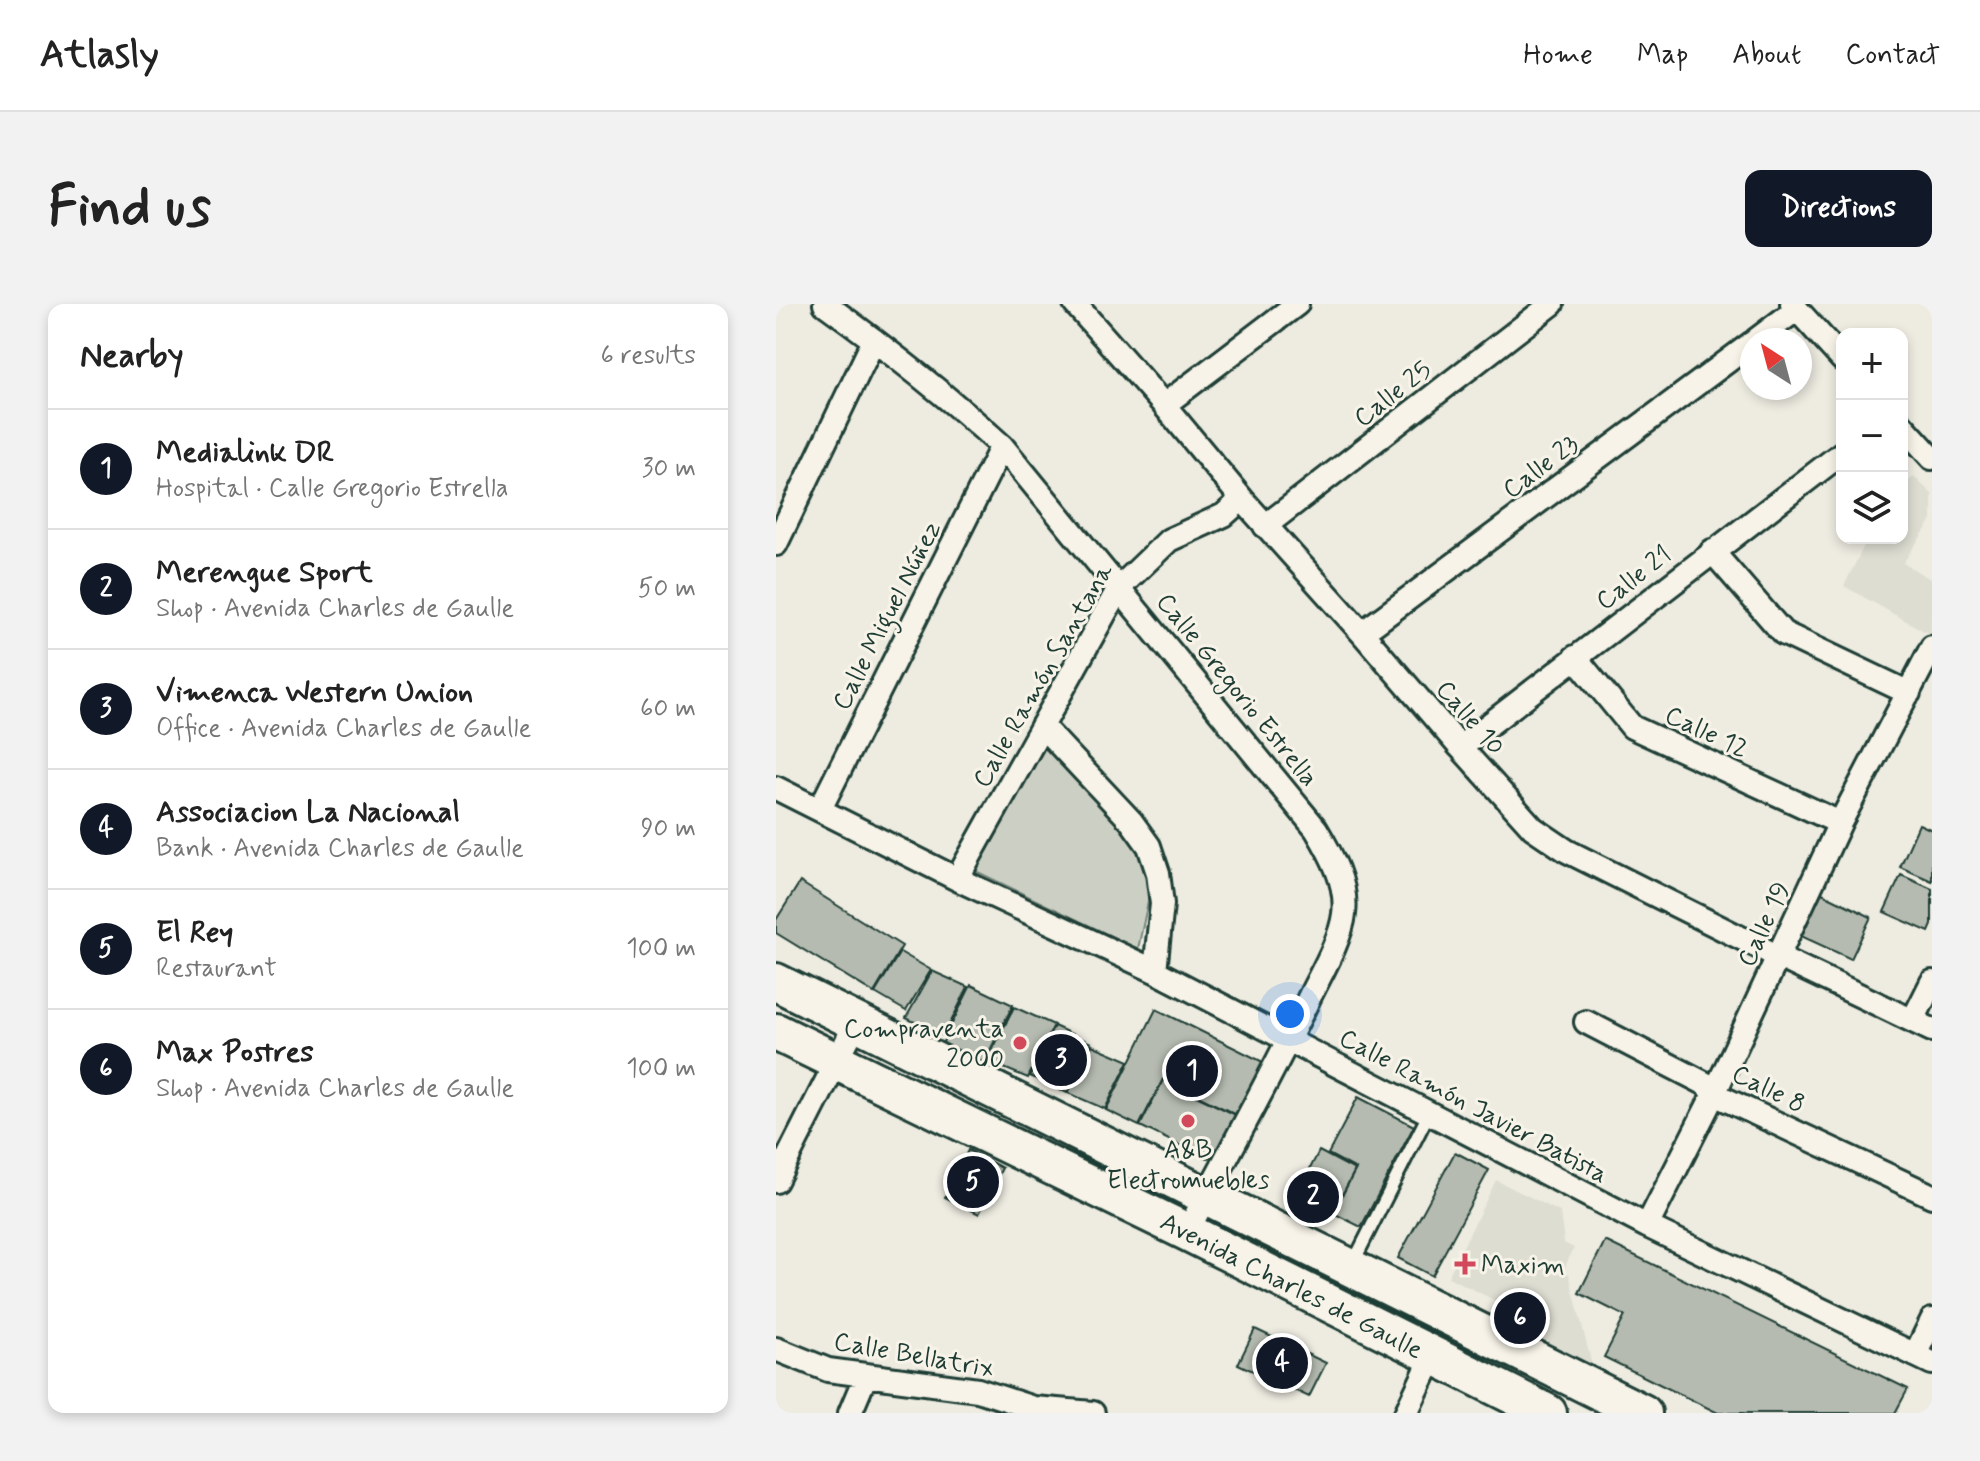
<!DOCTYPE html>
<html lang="en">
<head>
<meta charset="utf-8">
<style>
	:root { --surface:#fff; --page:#f2f2f2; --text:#222; --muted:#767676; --line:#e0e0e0; --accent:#111827 }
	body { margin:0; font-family:Mynerve,sans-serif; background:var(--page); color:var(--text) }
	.controls { position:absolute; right:24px; top:24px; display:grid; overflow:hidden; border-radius:16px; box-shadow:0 4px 12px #0003 }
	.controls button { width:72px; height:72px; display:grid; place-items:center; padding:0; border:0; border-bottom:2px solid var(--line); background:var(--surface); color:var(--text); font:40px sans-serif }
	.compass { position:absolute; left:964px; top:24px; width:72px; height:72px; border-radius:50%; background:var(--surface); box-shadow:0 4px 12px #0003; rotate:324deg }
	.you { position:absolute; left:514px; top:710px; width:28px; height:28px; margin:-20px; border:6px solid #fff; border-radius:50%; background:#1a73e8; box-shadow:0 0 0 12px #1a73e833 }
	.badge { display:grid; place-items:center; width:52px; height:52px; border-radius:50%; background:var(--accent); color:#fff; font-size:26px; font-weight:700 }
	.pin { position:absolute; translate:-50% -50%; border:4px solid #fff; box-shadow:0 2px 8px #0006 }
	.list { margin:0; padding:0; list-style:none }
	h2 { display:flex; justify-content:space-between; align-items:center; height:104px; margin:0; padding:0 32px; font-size:34px }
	h2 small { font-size:26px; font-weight:400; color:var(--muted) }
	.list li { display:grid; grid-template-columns:52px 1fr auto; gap:24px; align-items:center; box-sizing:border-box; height:120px; padding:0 32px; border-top:2px solid var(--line) }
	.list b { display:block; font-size:30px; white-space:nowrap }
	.list p { margin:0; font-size:26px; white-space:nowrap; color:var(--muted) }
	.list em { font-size:26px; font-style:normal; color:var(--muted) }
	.icon { flex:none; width:44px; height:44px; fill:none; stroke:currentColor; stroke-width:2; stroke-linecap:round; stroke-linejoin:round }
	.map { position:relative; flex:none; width:1156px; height:1109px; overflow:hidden; border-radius:16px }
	header { display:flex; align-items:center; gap:48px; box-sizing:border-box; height:112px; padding:0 40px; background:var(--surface); border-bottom:2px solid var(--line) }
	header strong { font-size:38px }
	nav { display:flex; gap:44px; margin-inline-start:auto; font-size:28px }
	.intro { display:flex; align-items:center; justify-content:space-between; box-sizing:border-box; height:192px; padding:0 48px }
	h1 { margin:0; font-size:56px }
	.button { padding:20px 36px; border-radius:16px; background:var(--accent); color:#fff; font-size:28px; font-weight:700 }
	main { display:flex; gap:48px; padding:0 48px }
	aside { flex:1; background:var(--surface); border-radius:16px; box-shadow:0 4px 12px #0003 }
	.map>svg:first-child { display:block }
	.built { fill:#ddddd2 }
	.green { fill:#cccfc4; stroke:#76867c; stroke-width:2 }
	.building { fill:#b5bbb0; stroke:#1f3d34; stroke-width:2 }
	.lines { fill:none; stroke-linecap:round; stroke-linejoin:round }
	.service-casing { stroke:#1f3d34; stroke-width:17 }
	.minor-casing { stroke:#1f3d34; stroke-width:28 }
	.primary-casing { stroke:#1f3d34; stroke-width:42 }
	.service { stroke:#f7f3e8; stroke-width:11 }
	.minor { stroke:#f7f3e8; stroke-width:22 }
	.primary { stroke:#f7f3e8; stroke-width:36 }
	.poi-dot { fill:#d1495b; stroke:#f7f3e8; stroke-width:3 }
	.labels { text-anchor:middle; stroke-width:6; stroke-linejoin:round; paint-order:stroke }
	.street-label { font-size:26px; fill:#1f3d34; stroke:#f7f3e8 }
	.poi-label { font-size:26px; fill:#1f3d34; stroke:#f7f3e8; text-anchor:end }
</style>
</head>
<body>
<header>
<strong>Atlasly</strong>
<nav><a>Home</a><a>Map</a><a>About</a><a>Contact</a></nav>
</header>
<div class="intro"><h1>Find us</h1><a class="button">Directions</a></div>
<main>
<aside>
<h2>Nearby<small>6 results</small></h2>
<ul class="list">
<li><span class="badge">1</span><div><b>Medialink DR</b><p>Hospital · Calle Gregorio Estrella</p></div><em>30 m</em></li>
<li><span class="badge">2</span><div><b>Merengue Sport</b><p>Shop · Avenida Charles de Gaulle</p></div><em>50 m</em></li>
<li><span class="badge">3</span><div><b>Vimenca Western Union</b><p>Office · Avenida Charles de Gaulle</p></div><em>60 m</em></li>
<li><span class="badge">4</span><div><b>Associacion La Nacional</b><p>Bank · Avenida Charles de Gaulle</p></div><em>90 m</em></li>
<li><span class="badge">5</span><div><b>El Rey</b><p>Restaurant</p></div><em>100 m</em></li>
<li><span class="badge">6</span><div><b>Max Postres</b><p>Shop · Avenida Charles de Gaulle</p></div><em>100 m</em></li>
</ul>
</aside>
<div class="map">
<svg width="1156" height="1109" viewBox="0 0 1156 1109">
	<rect width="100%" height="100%" fill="#eeece1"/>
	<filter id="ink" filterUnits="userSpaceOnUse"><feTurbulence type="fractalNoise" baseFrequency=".0125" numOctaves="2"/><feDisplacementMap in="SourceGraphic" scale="16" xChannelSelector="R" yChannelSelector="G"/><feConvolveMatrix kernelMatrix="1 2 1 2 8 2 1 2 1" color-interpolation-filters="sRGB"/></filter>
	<g filter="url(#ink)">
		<path class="built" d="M1137,172l19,18v26l-29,43 29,17 -1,55 -87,-49 24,-48h34v-48z
			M720,876l64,32 4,31 10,5 -11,23 6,3 23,91 -90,-45 6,-13 -60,-30z"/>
		<path class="green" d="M254,431l96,85 25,67 -13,62 -177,-85z"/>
		<path class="building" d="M1143,520l13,6v51l-32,-14z
			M1125,571l31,14v36l-3,7 -45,-20z
			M24,578l102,64 -28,47 -98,-60v-13z
			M1044,588l51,25 -20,42 -52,-24z
			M124,648l31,18 -25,41 -31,-18z
			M156,667l36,16 -24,49 -38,-18z
			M195,681l42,20 -30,59 -41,-20z
			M238,703l40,18 -26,53 -41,-17z
			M380,705l107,53 -26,53 -74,-36 -24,47 -33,-16z
			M278,722l37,17 -24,50 -37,-17z
			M316,741l37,16 -24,48 -37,-16z
			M387,776l73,35 -19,37 -3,3 -5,3 -5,-1 -64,-31z
			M582,793l56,29 -53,101 -28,-14 23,-44 -28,-15z
			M192,846l34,18 -23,46 -34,-17z
			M543,847l36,19 -23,44 -36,-18z
			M679,848l34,18 -57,106 -34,-18z
			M829,937l303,148 -13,24h-177l-114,-56 21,-41 -46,-23z
			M479,1025l71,34 -17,34 -71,-33z"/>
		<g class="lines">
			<g class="service-casing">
				<path id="service" d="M577,959l76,-150"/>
			</g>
			<g class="minor-casing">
				<path id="minor" d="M49,0c61,44 121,91 177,142l314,383c15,25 32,55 28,85 -3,26 -24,61 -35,84 -38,79 -81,156 -122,234
					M299,0l89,101 78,94 120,134 98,114 73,81 34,23 212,106 153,73
					M1016,0l50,55
					M980,36l41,-31
					M388,101l133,-101
					M1126,121l30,33
					M489,222l287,-222
					M0,240l98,-204
					M936,247l71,82 126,60
					M586,329l390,-290
					M799,353l57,70 208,96
					M266,422l89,95 18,25 9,27 4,31 -7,67
					M684,443l382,-294
					M0,484l181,91 198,92 492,255 285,137
					M44,505l182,-363
					M181,575l162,-291 50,-48 55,-25 18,-16
					M1137,716l19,-38
					M810,718l120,62 8,10 218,102
					M0,877l81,-160
					M871,922l67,-132 126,-271 92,-176
					M0,1045l52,21 150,20 55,18 60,5
					M1139,1051l17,-35
					M74,1109l16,-38
					M630,1109l27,-57"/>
			</g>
			<g class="primary-casing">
				<path id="primary" d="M0,678l867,431
					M0,728l411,200 361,181"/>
			</g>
			<use href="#service" class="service"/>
			<use href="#minor" class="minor"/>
			<use href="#primary" class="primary"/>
		</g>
	</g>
	<g class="poi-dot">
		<circle cx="244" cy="739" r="8"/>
		<circle cx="412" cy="817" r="8"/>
		<path d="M685 948h8v8h8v8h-8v8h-8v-8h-8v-8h8z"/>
	</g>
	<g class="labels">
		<g class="street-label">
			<text transform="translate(616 89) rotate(-38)" y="9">Calle 25</text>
			<text transform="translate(764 162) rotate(-37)" y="9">Calle 23</text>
			<text transform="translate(857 273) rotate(-38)" y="9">Calle 21</text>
			<text transform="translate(110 311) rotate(-63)" y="9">Calle Miguel Núñez</text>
			<text transform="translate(266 371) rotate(-60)" y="9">Calle Ramón Santana</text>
			<text transform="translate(462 385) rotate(51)" y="9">Calle Gregorio Estrella</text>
			<text transform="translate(695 413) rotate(49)" y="9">Calle 10</text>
			<text transform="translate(931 427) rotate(25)" y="9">Calle 12</text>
			<text transform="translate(987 620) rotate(-65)" y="9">Calle 19</text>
			<text transform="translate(993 784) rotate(26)" y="9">Calle 8</text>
			<text transform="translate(698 801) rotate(28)" y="9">Calle Ramón Javier Batista</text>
			<text transform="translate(516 981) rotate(27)" y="9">Avenida Charles de Gaulle</text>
			<text transform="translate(138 1050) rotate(10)" y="9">Calle Bellatrix</text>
		</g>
		<g class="poi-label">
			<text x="228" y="733">Compraventa<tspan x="228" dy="30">2000</tspan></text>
			<text x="412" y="854" text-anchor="middle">A&amp;B<tspan x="412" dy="30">Electromuebles</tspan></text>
			<text x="705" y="969" text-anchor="start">Maxim</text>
		</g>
	</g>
</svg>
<div class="controls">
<button>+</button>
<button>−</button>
<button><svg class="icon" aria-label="layers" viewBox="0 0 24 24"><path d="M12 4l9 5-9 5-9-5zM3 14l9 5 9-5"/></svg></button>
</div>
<svg class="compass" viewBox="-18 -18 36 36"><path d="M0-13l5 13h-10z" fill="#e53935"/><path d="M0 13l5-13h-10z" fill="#767676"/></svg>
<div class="you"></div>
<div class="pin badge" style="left:416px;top:767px">1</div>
<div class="pin badge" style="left:537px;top:893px">2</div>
<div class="pin badge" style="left:285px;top:756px">3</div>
<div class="pin badge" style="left:506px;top:1059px">4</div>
<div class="pin badge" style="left:197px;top:878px">5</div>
<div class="pin badge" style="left:744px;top:1014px">6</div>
</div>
</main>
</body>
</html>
